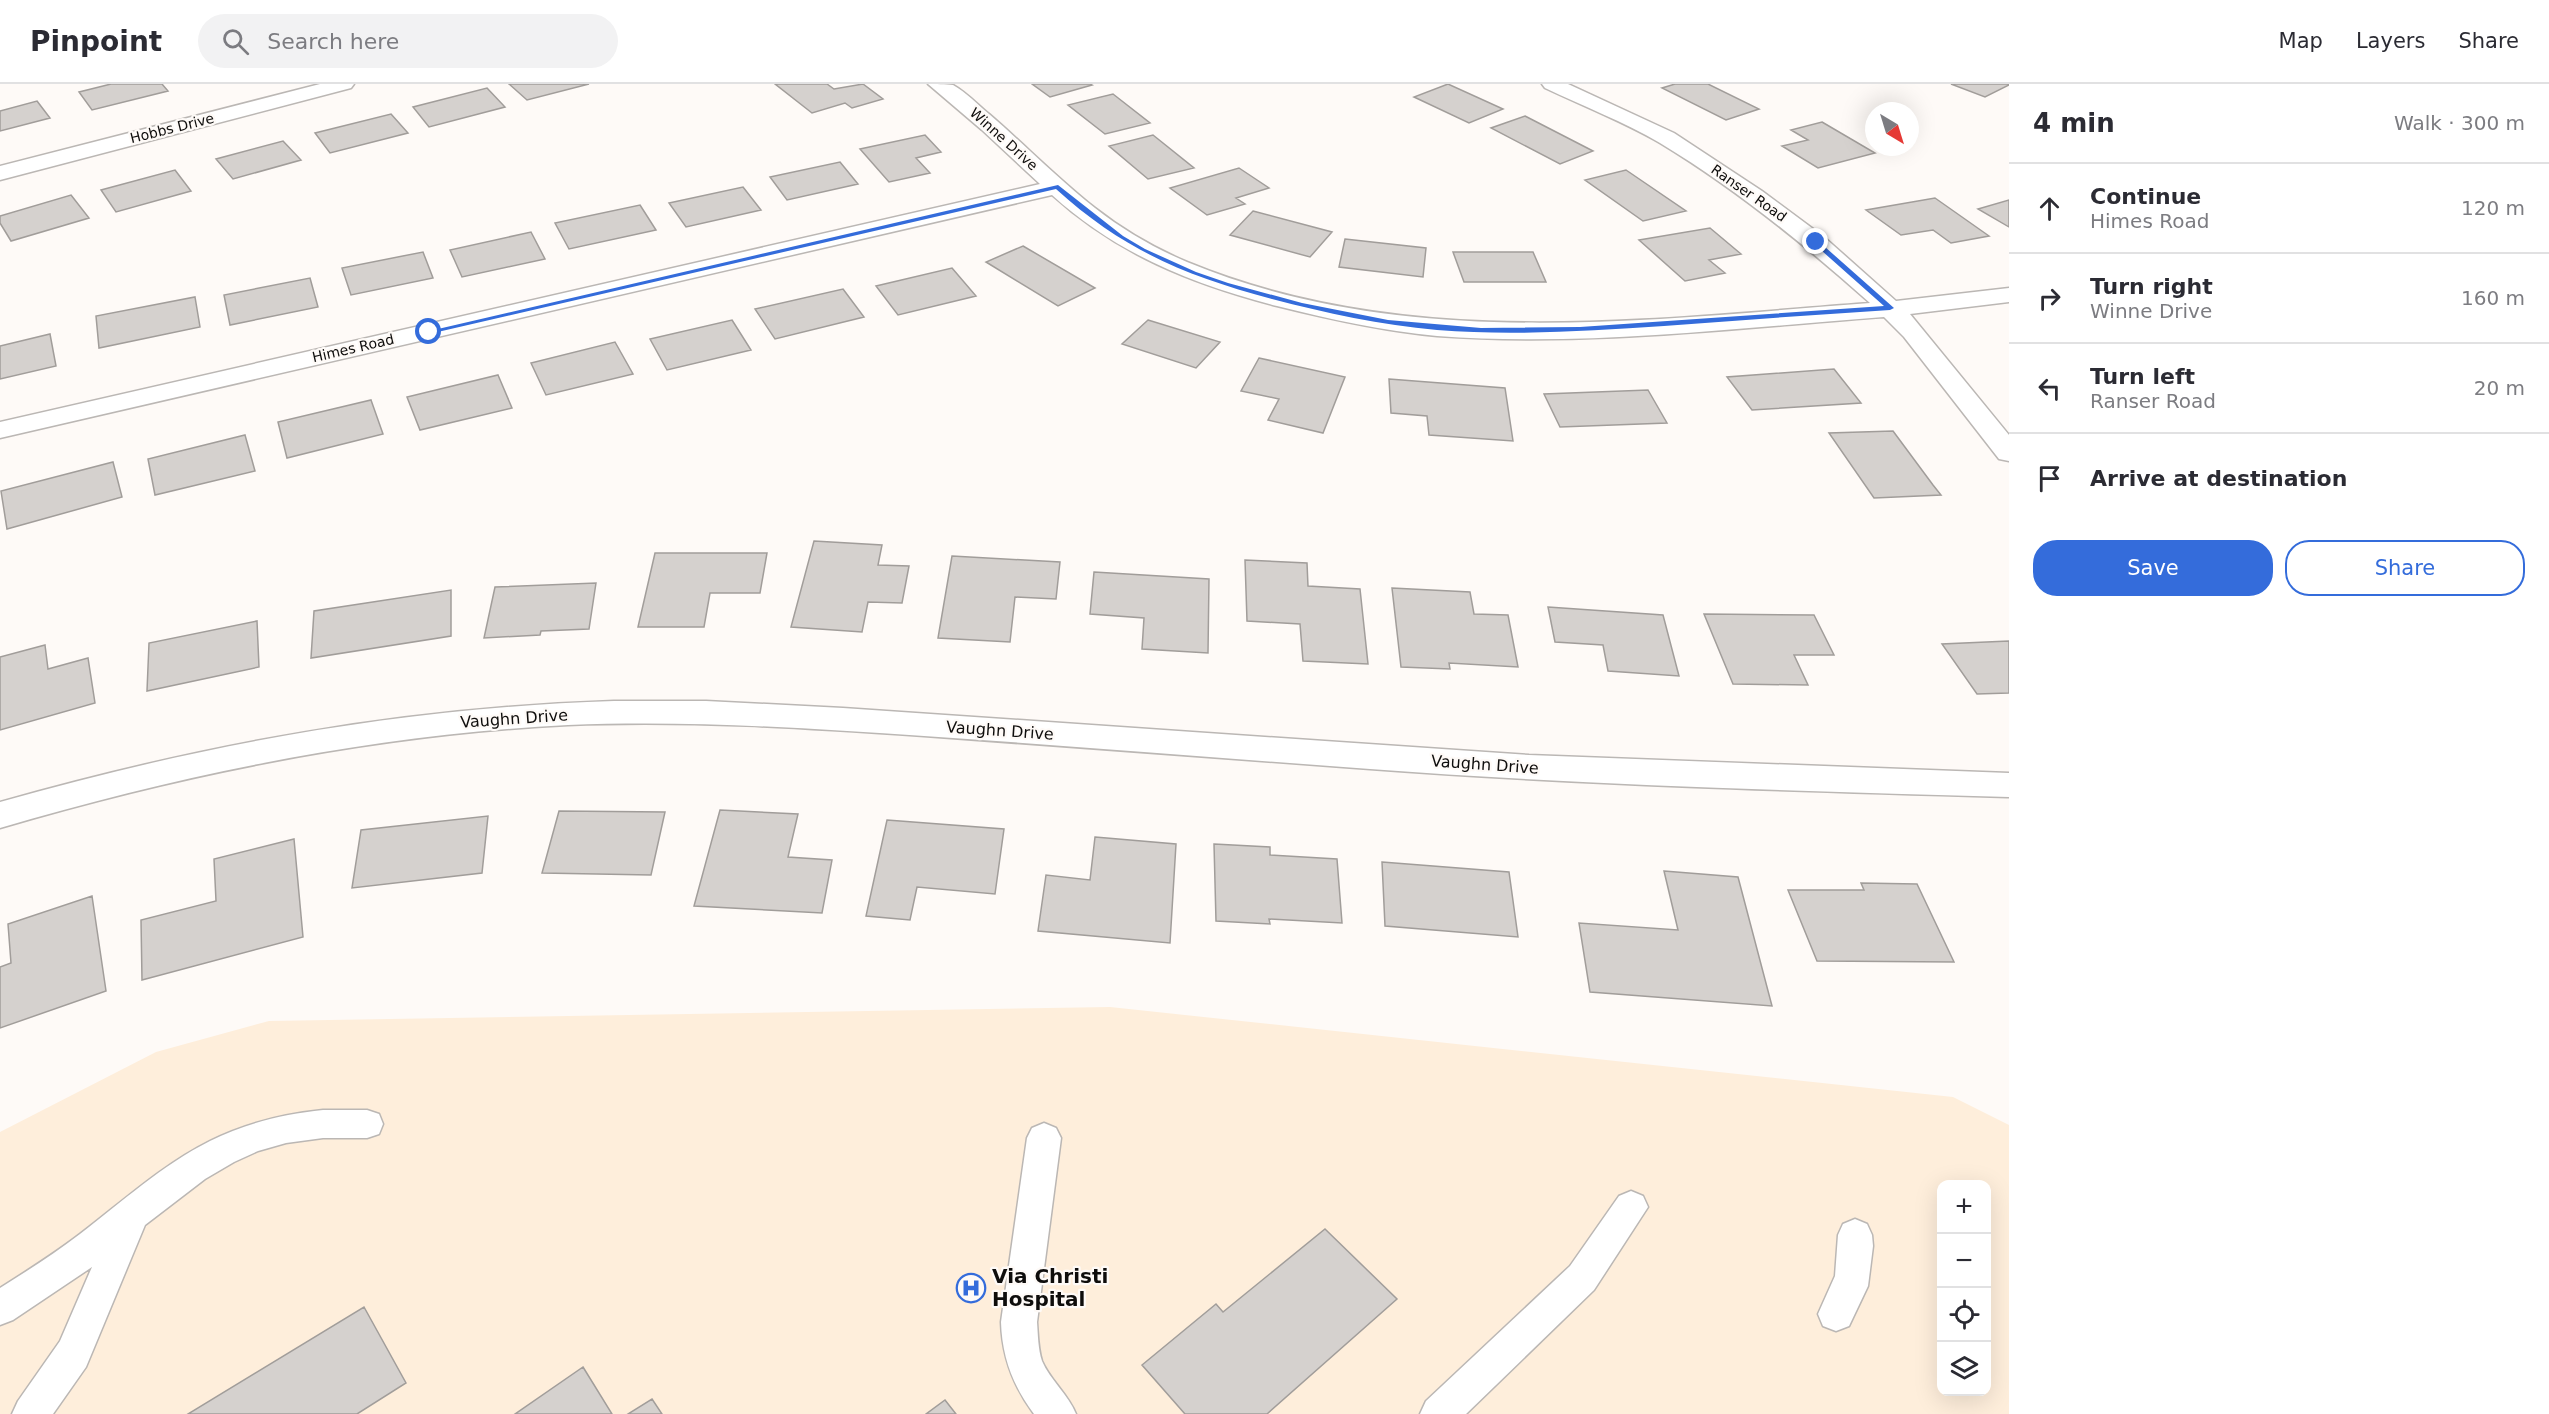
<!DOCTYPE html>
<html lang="en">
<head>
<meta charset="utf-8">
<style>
	:root { --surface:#fff; --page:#f2f2f3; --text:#2b2b33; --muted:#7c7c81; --line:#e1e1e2; --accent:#346cdb }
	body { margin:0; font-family:"DejaVu Sans",sans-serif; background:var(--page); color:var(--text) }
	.controls { position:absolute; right:18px; bottom:18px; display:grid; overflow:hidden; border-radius:12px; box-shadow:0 6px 24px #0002 }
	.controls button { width:54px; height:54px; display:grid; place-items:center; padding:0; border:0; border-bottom:2px solid var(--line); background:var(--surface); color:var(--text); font:30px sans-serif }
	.compass { position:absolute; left:1865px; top:18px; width:54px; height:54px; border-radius:50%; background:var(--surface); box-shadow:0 6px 24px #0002; rotate:142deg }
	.stop { position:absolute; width:18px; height:18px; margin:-14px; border:4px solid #346cdb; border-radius:50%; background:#fff }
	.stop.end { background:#346cdb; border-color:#fff; box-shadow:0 2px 6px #0008 }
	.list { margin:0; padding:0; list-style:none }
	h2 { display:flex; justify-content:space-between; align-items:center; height:78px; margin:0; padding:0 24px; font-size:26px }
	h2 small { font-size:20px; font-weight:400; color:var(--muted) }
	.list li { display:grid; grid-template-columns:39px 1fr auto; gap:18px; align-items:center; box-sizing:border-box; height:90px; padding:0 24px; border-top:2px solid var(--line) }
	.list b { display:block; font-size:22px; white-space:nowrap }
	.list p { margin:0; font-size:20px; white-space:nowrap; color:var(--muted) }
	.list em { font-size:20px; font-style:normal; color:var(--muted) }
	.actions { display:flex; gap:12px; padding:18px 24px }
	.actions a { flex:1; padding:14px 0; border:2px solid var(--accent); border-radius:24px; text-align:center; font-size:21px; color:var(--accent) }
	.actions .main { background:var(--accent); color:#fff }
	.icon { flex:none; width:33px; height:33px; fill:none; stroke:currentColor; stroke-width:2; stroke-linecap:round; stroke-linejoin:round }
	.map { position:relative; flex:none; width:2009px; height:1330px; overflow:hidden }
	header { display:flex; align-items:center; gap:36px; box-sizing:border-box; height:84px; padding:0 30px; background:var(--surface); border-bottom:2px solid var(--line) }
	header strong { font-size:28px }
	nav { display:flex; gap:33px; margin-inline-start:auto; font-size:21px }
	.search { width:420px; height:54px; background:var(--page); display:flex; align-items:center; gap:15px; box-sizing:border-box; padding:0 21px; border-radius:33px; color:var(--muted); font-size:22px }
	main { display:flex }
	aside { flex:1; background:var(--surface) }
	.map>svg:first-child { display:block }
	.medical { fill:#feeedb; fill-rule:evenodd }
	.building { fill:#d5d1ce; stroke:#a19d9a; stroke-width:1.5 }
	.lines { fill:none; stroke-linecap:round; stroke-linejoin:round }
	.lane-casing { stroke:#bbb7b4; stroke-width:3 }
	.street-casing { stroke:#bbb7b4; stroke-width:3 }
	.lane { fill:#fff; fill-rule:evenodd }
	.street { fill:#fff; fill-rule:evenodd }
	.route { fill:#346cdb }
	.labels { text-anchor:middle; stroke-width:4.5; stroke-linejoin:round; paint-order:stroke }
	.far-street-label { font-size:14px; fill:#0e0d0c; stroke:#fefaf7 }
	.street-label { font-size:16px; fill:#0e0d0c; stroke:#fefaf7 }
	.near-poi-label { font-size:20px; font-weight:bold; fill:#0e0d0c; stroke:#fefaf7; text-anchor:start }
</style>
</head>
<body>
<header>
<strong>Pinpoint</strong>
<div class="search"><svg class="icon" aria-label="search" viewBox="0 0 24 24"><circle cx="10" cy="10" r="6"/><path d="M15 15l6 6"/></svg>Search here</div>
<nav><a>Map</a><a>Layers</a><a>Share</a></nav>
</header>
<main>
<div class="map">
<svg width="2009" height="1330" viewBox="0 0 2009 1330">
	<rect width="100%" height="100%" fill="#fefaf7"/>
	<path class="medical" d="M1110,923l843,90 56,28v289h-2009v-282l156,-80 113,-31zM1942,1100h44v208h-44z"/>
	<path class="building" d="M111,0h51l6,7 -76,19 -13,-18z
		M509,0h80l-62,16z
		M775,0h52l7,5 29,-5 20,15 -31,9 -7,-5 -33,10z
		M1032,0h58l2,1 -42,12z
		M1448,0l55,25 -34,14 -55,-26z
		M1675,0h33l51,25 -33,11 -64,-32z
		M1951,0h58v1l-24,12z
		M487,4l18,19 -76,20 -16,-20z
		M1113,10l37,29 -45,11 -37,-29z
		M37,17l13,17 -50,13v-20z
		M391,30l17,19 -78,20 -15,-20z
		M1525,32l68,35 -33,13 -69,-36z
		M1822,38l53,31 -57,15 -36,-22 26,-6 -17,-10z
		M925,51l16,17 -25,6 14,15 -41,9 -29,-33z
		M1153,51l41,33 -46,11 -39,-33z
		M283,57l18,19 -68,19 -17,-20z
		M840,78l18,22 -71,16 -17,-23z
		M1239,84l30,20 -33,10 9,6 -38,11 -37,-27z
		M175,86l16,21 -75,21 -15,-22z
		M1626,86l60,41 -43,10 -58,-41z
		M743,103l18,23 -75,17 -17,-24z
		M71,111l18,23 -78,23 -11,-18v-7z
		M1935,114l54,38 -38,7 -18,-13 -32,5 -35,-25z
		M2009,116v27l-31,-18z
		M640,121l16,25 -87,19 -14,-26z
		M1253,127l79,21 -22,25 -80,-22z
		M1710,144l31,26 -32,6 16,13 -40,8 -46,-41z
		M531,148l14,27 -83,18 -12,-27z
		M1345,155l81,9 -3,29 -84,-10z
		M1023,162l72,42 -37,18 -72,-44z
		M423,168l10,26 -82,17 -9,-27z
		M1453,168h80l13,30h-82z
		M952,184l24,28 -78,19 -22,-29z
		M310,194l8,29 -88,18 -6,-30z
		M843,205l21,28 -89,22 -20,-30z
		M195,213l5,30 -101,21 -3,-32z
		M732,236l19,30 -84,20 -17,-31z
		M1148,236l72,22 -24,26 -74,-24z
		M50,250l6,32 -56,13v-33z
		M615,258l18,32 -87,21 -15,-32z
		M1259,274l86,19 -22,56 -55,-13 11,-21 -38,-8z
		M1834,285l27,34 -109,7 -25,-33z
		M498,291l14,33 -92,22 -13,-33z
		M1389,295l116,9 8,53 -84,-6 -2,-19 -36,-3z
		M1648,306l19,33 -107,4 -16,-33z
		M371,316l12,34 -96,24 -9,-36z
		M1893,347l40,54 8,10 -67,3 -45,-65z
		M245,351l10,36 -100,24 -7,-36z
		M113,378l9,35 -115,32 -6,-38z
		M814,457l68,4 -4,20 31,1 -7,37 -34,-1 -6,30 -71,-5z
		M655,469h112l-7,40h-50l-6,34h-66z
		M952,472l108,6 -4,37 -41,-2 -5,45 -72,-4z
		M1245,476l62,3 1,23 52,3 8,75 -65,-3 -3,-37 -53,-3z
		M1094,488l115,7 -1,74 -66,-4 2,-31 -54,-4z
		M596,499l-7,46 -48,2 -1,4 -56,3 11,-51z
		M1392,504l78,4 4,22 34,1 10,52 -69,-4 1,6 -49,-2z
		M451,506v46l-140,22 3,-47z
		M1548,523l115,8 16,61 -71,-5 -5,-26 -48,-3z
		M1704,530l110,1 20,40h-40l14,30 -75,-1z
		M257,537l2,46 -112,24 2,-48z
		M2009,557v52l-32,1 -35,-50z
		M45,561l3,24 40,-11 7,45 -95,27v-73z
		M720,726l78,4 -10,43 44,3 -10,53 -128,-7z
		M559,727l106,1 -14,63 -109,-2z
		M488,732l-6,57 -130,15 9,-58z
		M887,736l117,9 -9,65 -78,-7 -7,33 -44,-4z
		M1095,753l81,7 -6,99 -132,-12 8,-56 44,5z
		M294,755l9,98 -161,43 -1,-60 75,-19 -2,-42z
		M1214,760l56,3v8l67,4 5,64 -73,-4 1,5 -54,-3z
		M1382,778l127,10 9,65 -133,-11z
		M1664,787l74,6 34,129 -182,-14 -11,-69 99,7z
		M1861,799l56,1 37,78 -137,-1 -29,-71h76z
		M92,812l14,95 -106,37v-61l11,-4 -3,-39z
		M1325,1145l72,70 -130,115h-82l-43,-49 74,-61 7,8z
		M364,1223l42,76 -49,31h-169z
		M583,1283l29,47h-97z
		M652,1315l10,15h-34z
		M945,1316l11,14h-30z"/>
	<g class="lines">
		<g class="lane-casing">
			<path id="lane" d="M323,1026h44l12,4 4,10 -4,10 -12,4h-44l-37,5 -28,8 -24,11 -29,17 -60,46 -59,142 -33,47h-41l6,-13 42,-60 32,-74 -79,53 -13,5v-37c27,-17 54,-34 80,-54 42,-32 82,-69 130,-93 36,-18 74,-27 113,-31z
				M1044,1039l12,5 5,10 -24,184c1,13 1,27 5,39 8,19 26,33 34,53h-42c-21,-28 -32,-57 -33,-92l26,-184 5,-10z
				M1631,1107l12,5 5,11 -54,83 -128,124h-46l6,-13 144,-135 49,-70z
				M1855,1135l12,5 5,11 1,11 -5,40 -19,40 -13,5 -13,-5 -5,-12 17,-38 3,-41 5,-11z"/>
		</g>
		<g class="street-casing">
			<path id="street" d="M320,0h34l-3,4 -351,92v-14z
				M928,0c7,0 18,0 25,1 13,7 25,20 36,29 36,31 69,65 106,94 28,22 59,40 92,54 218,90 455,58 683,41 -66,-59 -134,-114 -210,-160 -36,-21 -77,-37 -115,-55l-3,-4h26l106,49 88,58 62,46 72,64 113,-13v14l-99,12 99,121v26l-10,-2 -95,-122 -20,-20c-148,11 -299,30 -447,19 -54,-5 -108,-17 -160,-30 -85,-22 -160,-52 -225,-111l-1052,243v-16l1040,-238 -58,-54z
				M614,617h92l137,7 686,47 480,18v24c-213,-6 -427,-12 -639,-28 -149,-11 -298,-23 -446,-33 -118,-8 -237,-16 -356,-11 -194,10 -382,48 -568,103v-26c205,-58 401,-94 614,-101z"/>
		</g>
		<use href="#lane" class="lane"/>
		<use href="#street" class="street"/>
	</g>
	<path class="route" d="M1058,101l65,51 22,13 51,23 32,11 74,20 86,17 93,8 99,-1 304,-21 -71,-63 3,-4 78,69 -4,2c-75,5 -151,10 -226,16 -76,5 -152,10 -227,4 -56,-5 -111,-17 -165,-31 -86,-23 -149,-49 -216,-110l-627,145 -4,-2z"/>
	<defs>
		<g id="hospital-ring" transform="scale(1.5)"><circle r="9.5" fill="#fefaf7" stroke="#346cdb" stroke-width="1.5"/><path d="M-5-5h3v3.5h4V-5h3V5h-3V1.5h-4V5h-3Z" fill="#346cdb"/></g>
	</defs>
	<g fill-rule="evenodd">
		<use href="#hospital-ring" x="971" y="1204"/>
	</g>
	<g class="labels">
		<g class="far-street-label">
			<text transform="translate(172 44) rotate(-14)" y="5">Hobbs Drive</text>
			<text transform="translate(1004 55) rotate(42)" y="5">Winne Drive</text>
			<text transform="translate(1749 109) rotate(35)" y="5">Ranser Road</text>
			<text transform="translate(353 264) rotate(-13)" y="5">Himes Road</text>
		</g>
		<g class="street-label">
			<text transform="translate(514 634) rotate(-4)" y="6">Vaughn Drive</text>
			<text transform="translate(1000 646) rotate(4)" y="6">Vaughn Drive</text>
			<text transform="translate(1485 680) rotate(4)" y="6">Vaughn Drive</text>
		</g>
		<g class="near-poi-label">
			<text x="992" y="1199">Via Christi<tspan x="992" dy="23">Hospital</tspan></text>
		</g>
	</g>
</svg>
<div class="controls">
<button>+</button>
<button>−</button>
<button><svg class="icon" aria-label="locate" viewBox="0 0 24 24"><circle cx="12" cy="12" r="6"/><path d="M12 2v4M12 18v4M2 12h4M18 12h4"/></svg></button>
<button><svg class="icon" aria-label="layers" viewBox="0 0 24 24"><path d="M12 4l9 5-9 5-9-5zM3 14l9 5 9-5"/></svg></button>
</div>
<svg class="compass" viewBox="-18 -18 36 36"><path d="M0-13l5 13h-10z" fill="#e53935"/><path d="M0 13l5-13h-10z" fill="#7c7c81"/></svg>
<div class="stop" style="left:429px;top:248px"></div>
<div class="stop end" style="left:1816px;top:158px"></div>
</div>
<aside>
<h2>4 min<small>Walk · 300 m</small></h2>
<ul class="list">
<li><svg class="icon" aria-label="ahead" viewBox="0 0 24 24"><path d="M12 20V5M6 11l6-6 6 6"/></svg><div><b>Continue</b><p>Himes Road</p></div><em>120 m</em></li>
<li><svg class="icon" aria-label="right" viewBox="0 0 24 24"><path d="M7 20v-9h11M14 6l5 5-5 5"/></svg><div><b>Turn right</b><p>Winne Drive</p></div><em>160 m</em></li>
<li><svg class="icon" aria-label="left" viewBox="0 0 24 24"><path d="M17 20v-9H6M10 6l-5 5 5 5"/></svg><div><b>Turn left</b><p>Ranser Road</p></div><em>20 m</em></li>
<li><svg class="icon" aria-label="arrive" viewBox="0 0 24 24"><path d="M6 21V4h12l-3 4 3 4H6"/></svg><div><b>Arrive at destination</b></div></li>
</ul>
<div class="actions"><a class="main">Save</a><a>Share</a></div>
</aside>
</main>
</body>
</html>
